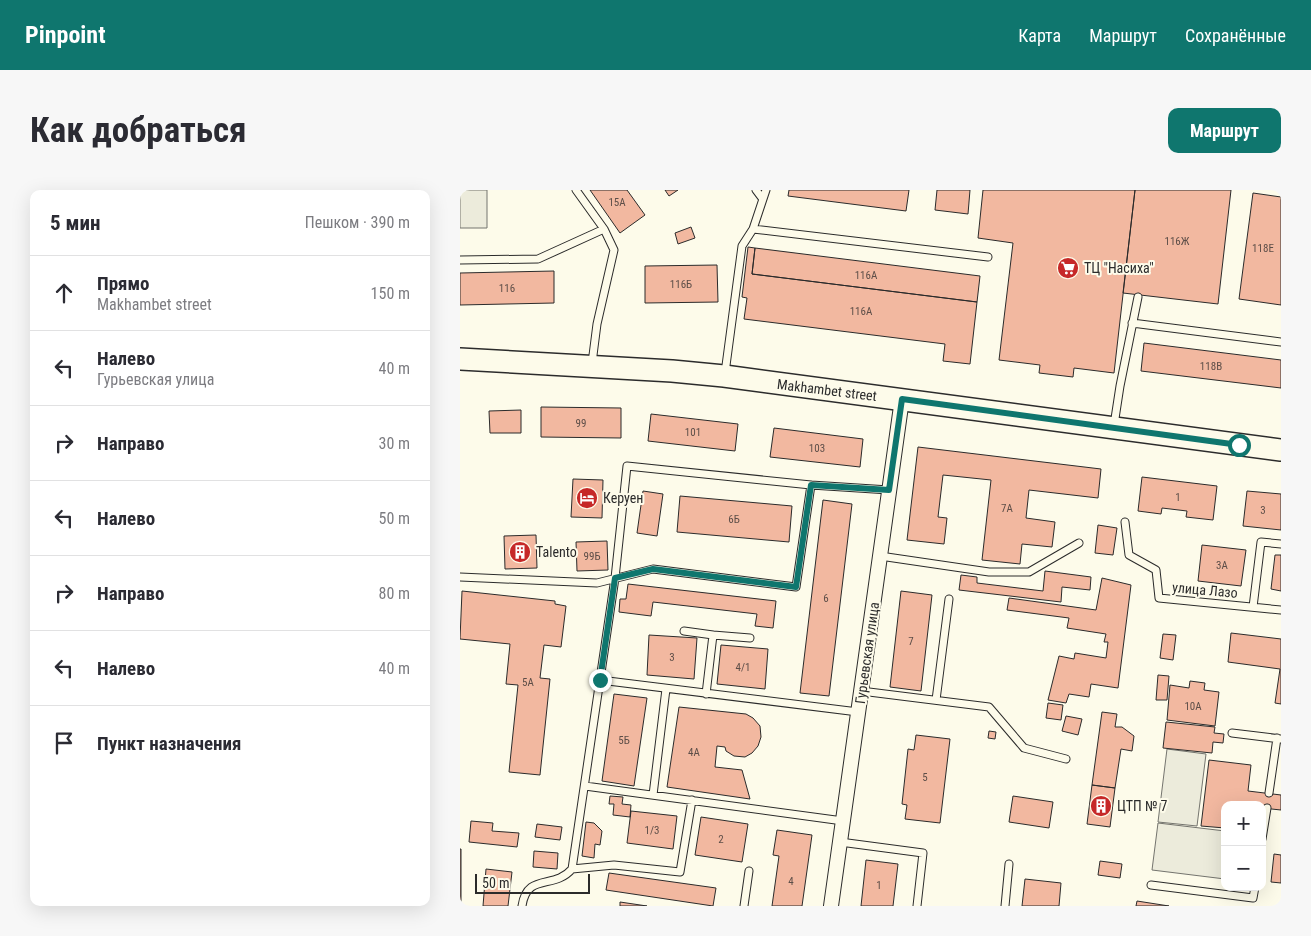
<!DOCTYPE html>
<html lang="ru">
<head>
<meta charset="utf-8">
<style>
	:root { --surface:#fff; --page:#f7f7f7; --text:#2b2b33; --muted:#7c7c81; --line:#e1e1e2; --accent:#0f766e }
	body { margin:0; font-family:"Roboto Condensed",sans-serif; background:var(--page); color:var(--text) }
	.controls { position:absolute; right:15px; bottom:15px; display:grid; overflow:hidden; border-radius:10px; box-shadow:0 5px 20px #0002 }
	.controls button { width:45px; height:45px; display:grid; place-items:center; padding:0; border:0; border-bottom:1px solid var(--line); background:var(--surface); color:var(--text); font:25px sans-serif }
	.scale { position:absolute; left:15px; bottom:12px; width:115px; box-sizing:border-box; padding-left:5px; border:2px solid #2b2b2b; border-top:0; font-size:14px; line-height:18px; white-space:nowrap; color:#2b2b2b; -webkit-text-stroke:4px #fdfbea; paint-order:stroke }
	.stop { position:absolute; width:15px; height:15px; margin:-11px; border:4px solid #0f766e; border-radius:50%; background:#fff }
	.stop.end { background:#0f766e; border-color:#fff; box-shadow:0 1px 5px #0008 }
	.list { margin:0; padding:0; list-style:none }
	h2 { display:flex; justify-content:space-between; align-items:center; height:65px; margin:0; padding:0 20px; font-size:21px }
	h2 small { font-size:16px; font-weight:400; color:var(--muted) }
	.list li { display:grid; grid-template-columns:32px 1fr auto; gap:15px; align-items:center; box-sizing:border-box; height:75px; padding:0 20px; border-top:1px solid var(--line) }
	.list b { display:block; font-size:19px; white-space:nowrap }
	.list p { margin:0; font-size:16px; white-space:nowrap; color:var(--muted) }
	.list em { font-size:16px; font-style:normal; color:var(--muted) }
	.icon { flex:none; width:28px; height:28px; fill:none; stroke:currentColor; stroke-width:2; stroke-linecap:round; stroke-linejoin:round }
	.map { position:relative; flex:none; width:821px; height:716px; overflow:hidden; border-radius:10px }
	header { display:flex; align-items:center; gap:30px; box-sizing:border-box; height:70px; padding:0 25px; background:var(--accent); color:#fff }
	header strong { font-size:24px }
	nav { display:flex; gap:28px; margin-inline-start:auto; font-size:18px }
	.intro { display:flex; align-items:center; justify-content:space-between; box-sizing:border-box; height:120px; padding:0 30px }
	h1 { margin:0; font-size:35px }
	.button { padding:12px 22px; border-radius:10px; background:var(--accent); color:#fff; font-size:18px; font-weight:700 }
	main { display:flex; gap:30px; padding:0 30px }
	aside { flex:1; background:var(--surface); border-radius:10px; box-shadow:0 5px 20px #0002 }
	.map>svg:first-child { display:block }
	.green { fill:#ecebdb; stroke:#74746e }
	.building { fill:#f2b8a0; stroke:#2b2b2b }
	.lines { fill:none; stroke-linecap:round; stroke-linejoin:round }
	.service-casing { stroke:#2b2b2b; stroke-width:9 }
	.minor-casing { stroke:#2b2b2b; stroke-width:16 }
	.primary-casing { stroke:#2b2b2b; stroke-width:24 }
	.service { stroke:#fdfbea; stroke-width:7 }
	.minor { stroke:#fdfbea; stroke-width:14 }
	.primary { stroke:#fdfbea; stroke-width:21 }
	.route { stroke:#0f766e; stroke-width:6 }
	.labels { text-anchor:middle; stroke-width:4; stroke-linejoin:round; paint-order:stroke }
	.number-label { font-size:11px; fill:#5d4e48 }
	.poi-label { font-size:14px; fill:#2b2b2b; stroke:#fdfbea; text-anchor:start }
	.street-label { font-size:14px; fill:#2b2b2b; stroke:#fdfbea }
</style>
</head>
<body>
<header>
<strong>Pinpoint</strong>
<nav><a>Карта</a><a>Маршрут</a><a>Сохранённые</a></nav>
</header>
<div class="intro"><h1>Как добраться</h1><a class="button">Маршрут</a></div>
<main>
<aside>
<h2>5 мин<small>Пешком · 390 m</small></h2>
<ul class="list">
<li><svg class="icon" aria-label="ahead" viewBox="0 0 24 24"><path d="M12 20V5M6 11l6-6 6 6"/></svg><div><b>Прямо</b><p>Makhambet street</p></div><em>150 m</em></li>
<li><svg class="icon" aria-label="left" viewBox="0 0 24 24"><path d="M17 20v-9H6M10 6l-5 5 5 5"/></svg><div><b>Налево</b><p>Гурьевская улица</p></div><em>40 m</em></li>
<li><svg class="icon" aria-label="right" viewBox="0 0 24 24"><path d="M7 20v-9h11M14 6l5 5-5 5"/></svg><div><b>Направо</b></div><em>30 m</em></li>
<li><svg class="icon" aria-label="left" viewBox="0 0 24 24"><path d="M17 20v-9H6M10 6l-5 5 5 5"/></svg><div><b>Налево</b></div><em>50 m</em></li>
<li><svg class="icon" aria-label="right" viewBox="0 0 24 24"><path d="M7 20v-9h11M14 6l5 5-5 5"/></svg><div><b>Направо</b></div><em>80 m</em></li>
<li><svg class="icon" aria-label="left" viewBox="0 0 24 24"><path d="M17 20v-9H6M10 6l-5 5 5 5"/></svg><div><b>Налево</b></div><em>40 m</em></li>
<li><svg class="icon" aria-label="arrive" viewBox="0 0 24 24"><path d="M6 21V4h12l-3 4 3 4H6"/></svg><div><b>Пункт назначения</b></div></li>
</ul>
</aside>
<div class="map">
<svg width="821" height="716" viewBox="0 0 821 716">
	<rect width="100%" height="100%" fill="#fdfbea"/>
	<path class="green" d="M0,0h27v38h-27z
		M707,559l39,5 -9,72 -39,-4z
		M698,633l67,8v48l-73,-9z"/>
	<path class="building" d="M130,0h37l18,25 -25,18z
		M205,0h13l-9,6z
		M329,0h120l-3,21 -118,-15z
		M477,0h33l-2,24 -33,-4z
		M523,0h152l-21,183 -40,-5 -1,9 -34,-4 1,-8 -41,-5 14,-117 -35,-5z
		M675,0h96l-13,114 -95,-11z
		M793,3l28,4v108l-42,-6z
		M231,37l4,11 -17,6 -3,-11z
		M288,57l7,1 -3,26 225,28 -7,62 -27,-3 2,-17 -201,-25 3,-21 -5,-1z
		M295,58l225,28 -3,26 -225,-28z
		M257,75l1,37 -73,1v-37z
		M94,81v32l-94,2v-32z
		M684,153l137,17v28l-140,-17z
		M81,217l80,1v30l-80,-1z
		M61,220v23h-31l-1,-22z
		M191,224l87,10 -3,27 -87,-10z
		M314,238l89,11 -3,28 -90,-10z
		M458,257l183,22 -3,29 -69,-8 -3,28 29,4 -3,25 -30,-3 -2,20 -38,-4 9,-80 -48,-5 -5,42 9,1 -3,26 -37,-4z
		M682,287l75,9 -4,34 -27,-3 1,-6 -25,-3 -1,6 -23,-3z
		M113,289l30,1 -1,38 -31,-1z
		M183,301l20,3 -6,42 -20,-3z
		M787,301l34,3v36l-38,-4z
		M220,306l112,10 -3,36 -112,-10z
		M363,310l29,4 -23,192 -29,-3z
		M638,335l19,3 -4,27 -18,-2z
		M76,345l1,33 -32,1 -1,-33z
		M147,351l1,29 -31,1 -1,-29z
		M742,355l44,5 -5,36 -43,-5z
		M815,365h6v36l-10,-2z
		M585,381l46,6 -1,13 -28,-3 -1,15 -102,-12 2,-15 16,2v6l66,8z
		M642,388l29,7 -13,103 -27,-4 -2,13 -20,-3 -3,9 -18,-3 11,-44 15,3 1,-6 31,5 2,-16h-4l2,-8 -39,-6 2,-10 -62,-8 2,-12 87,12z
		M168,394l148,17 -3,27 -18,-2 2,-12 -104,-12 -2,14 -32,-4 1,-13h6z
		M2,401l93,10v3l11,2 -5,41 -17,-2 -4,33 10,1 -10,96 -31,-3 9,-87 -12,-1 4,-40 -50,-5z
		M441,401l31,4 -11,96 -31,-4z
		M771,443l50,6v65l-6,-1 5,-34 -52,-7z
		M703,444l13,1 -3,25 -13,-2z
		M189,445l48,3 -3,41 -47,-4z
		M261,455l47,4 -3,40 -48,-5z
		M698,485l11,1 -2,24h-11z
		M730,491l15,2 -1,7 15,2 -4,34 -48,-6 3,-35 19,3z
		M154,504l33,4 -13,88 -32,-5z
		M588,513l15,2 -2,15 -15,-2z
		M219,517l67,7 7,4 7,8 1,11 -3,9 -6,7 -7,4 -11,-1 -8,-5 -1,-4 -8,-1 -2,21 27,3 8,29 -83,-12z
		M642,522l15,2 -2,13h7l12,9 -2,15 -11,-2 -6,39 -23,-3z
		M606,526l16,3 -4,16 -16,-4z
		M706,532l49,5 -1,6 10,1 -1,9 -10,-1 -1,11 -49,-5z
		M529,541l7,1 -1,7 -7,-1z
		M456,545l34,4 -10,84 -35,-4 2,-14 -5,-1 6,-55 6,1z
		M749,570l42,5 -3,26 33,4v15l-19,-2v-3h-37v23l-24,-2z
		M632,595l23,3 -5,39 -23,-3z
		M150,606l13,1 -1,7 9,1 -1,12 -17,-2 1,-11h-5z
		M553,606l40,6 -4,26 -40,-6z
		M171,621l46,5 -4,33 -46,-6z
		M241,627l47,7 -6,38 -47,-7z
		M11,631l22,2 -1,8 27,2 -2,14 -48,-5z
		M126,632l8,1 8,8 -2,14 -5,-1 -1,14 -12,-2z
		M77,634l25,3 -2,13 -25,-3z
		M317,640l35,5 -10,71h-30l7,-50 -6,-1z
		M0,659h1v57h-1z
		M74,661l24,2 -1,16 -24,-2z
		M814,664l7,1v28l-10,-1z
		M406,670l32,4 -5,42h-32z
		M640,671l22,3 -2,14 -22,-3z
		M26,679l26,3 -4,34h-25z
		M149,683l107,15 -3,18 -107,-16z
		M565,689l36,4 -2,23h-37z
		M677,711l32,5h-33z
		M160,712l27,4h-27z"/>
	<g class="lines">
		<g class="service-casing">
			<path id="service" d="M116,0l28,39
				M296,0l6,8
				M293,39l235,28
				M0,70l78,-1 66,-30 10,21 -17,74 -5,39
				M672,133l149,19
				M265,183l17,-127 11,-17 13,-39
				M654,235l6,-39 18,-89
				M665,332l4,33 27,15 3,28 122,12
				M420,366l109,16h40l50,-29
				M0,387l137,6 56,-14 143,18 15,-102
				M793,417l8,-65 20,2
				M224,441l29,4 -7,59
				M253,445l37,3
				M140,490l258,32
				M401,501l128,16 35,41 42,11
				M476,510l13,-101
				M772,543l49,6
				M125,596l258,35
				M809,603l8,-55
				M193,605l13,-106
				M802,649l5,-31
				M380,652l83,11 -6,53
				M112,679l42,-4 66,7 12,-72
				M691,695l102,13 2,-11
				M62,716c5,-34 32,-16 50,-37l43,-291 12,-112 184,19 78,5
				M284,716l5,-35
				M545,716l4,-42"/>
		</g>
		<g class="minor-casing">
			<path id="minor" d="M371,716l71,-507"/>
		</g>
		<g class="primary-casing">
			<path id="primary" d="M0,169l212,12 52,5 557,74"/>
		</g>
		<use href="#service" class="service"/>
		<use href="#minor" class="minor"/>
		<use href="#primary" class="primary"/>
	</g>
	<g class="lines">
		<path class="route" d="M140,490l15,-102 38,-9 143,18 15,-102 78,5 13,-91 337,46"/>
	</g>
	<defs>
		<g id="supermarket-disc" transform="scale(1.125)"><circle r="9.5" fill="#c62828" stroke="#fdfbea"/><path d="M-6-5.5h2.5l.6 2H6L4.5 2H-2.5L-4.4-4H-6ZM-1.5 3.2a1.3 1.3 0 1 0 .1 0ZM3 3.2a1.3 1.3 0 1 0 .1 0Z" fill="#fff"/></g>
		<g id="hotel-disc" transform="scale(1.125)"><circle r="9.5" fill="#c62828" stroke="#fdfbea"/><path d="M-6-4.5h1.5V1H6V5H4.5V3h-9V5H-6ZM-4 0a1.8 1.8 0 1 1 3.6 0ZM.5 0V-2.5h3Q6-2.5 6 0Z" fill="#fff"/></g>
		<g id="building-disc" transform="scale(1.125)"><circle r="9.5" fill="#c62828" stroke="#fdfbea"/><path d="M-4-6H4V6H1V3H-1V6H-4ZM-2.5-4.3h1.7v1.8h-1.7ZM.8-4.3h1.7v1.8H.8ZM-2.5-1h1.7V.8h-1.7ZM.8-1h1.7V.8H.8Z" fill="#fff"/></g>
	</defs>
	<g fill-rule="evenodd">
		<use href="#supermarket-disc" x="608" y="78"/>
		<use href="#hotel-disc" x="127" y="308"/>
		<use href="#building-disc" x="60" y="362"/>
		<use href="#building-disc" x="641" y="616"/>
	</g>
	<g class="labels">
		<g class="number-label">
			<text x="157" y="16">15А</text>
			<text x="717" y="55">116Ж</text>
			<text x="803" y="62">118Е</text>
			<text x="406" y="89">116А</text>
			<text x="221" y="98">116Б</text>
			<text x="47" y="102">116</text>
			<text x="401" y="125">116А</text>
			<text x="751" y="180">118В</text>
			<text x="121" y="237">99</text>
			<text x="233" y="246">101</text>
			<text x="357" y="262">103</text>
			<text x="718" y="311">1</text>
			<text x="547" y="322">7А</text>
			<text x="803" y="324">3</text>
			<text x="274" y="333">6Б</text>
			<text x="132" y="370">99Б</text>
			<text x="762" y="379">3А</text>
			<text x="366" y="412">6</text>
			<text x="451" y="455">7</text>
			<text x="212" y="471">3</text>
			<text x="283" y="481">4/1</text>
			<text x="68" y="496">5А</text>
			<text x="733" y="520">10А</text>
			<text x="164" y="554">5Б</text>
			<text x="234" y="566">4А</text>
			<text x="465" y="591">5</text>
			<text x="192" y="644">1/3</text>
			<text x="261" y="653">2</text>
			<text x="331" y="695">4</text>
			<text x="419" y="699">1</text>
		</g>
		<g class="poi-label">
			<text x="624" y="83">ТЦ "Насиха"</text>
			<text x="143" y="313">Керуен</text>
			<text x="76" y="367">Talento</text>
			<text x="657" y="621">ЦТП № 7</text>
		</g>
		<g class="street-label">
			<text transform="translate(367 200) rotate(7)" y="5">Makhambet street</text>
			<text transform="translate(745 400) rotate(5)" y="5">улица Лазо</text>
			<text transform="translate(407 463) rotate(-82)" y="5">Гурьевская улица</text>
		</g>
	</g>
</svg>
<div class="controls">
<button>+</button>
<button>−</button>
</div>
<div class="scale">50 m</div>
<div class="stop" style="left:779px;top:255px"></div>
<div class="stop end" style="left:140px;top:490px"></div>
</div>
</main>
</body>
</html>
